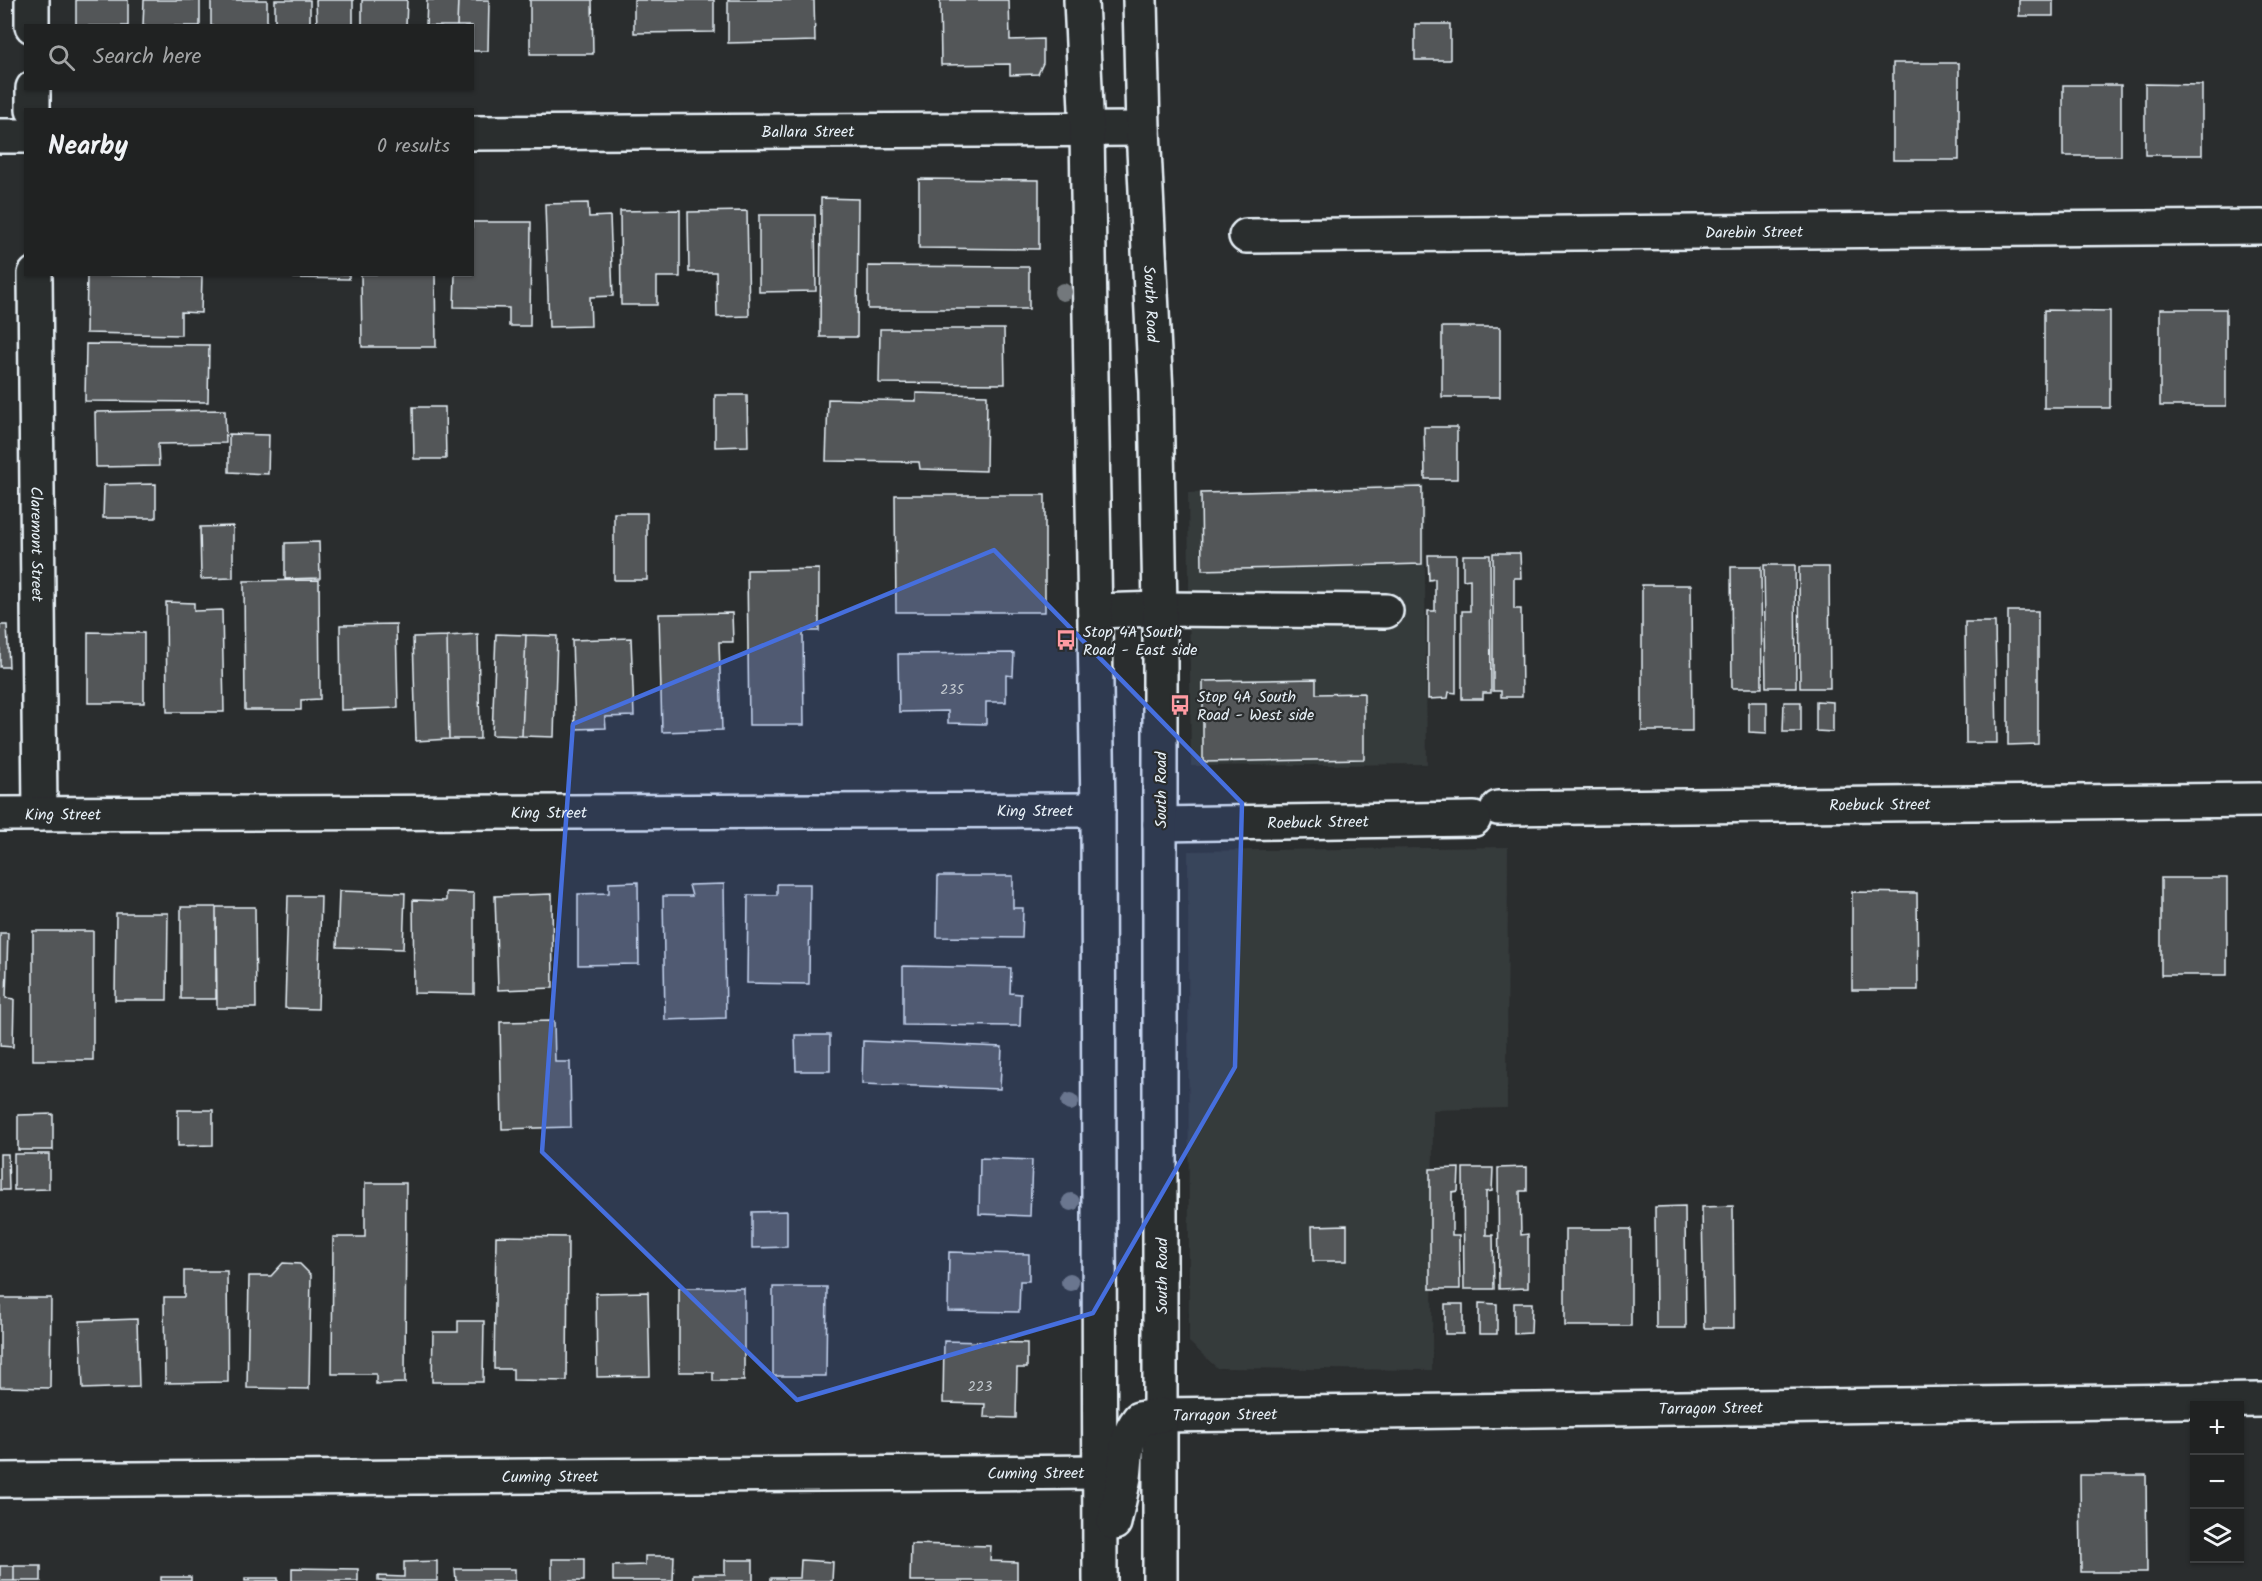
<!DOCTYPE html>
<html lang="en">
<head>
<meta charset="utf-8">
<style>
	:root { --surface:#202222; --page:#282a2a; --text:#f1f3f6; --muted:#a2a4a5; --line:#3d3f40 }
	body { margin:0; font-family:Kalam,sans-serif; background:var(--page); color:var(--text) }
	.controls { position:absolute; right:18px; bottom:18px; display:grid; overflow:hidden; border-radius:0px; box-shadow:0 2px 4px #0004 }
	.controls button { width:54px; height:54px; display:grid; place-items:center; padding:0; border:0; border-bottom:2px solid var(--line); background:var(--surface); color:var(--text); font:30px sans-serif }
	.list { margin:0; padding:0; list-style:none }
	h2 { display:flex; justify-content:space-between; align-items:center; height:78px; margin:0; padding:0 24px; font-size:26px }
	h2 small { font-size:20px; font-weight:400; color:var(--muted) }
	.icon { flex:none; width:33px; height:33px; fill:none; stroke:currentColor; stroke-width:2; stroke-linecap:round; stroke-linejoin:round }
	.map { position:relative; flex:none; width:2262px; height:1581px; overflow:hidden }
	.search { position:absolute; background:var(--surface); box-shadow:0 2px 4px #0004; left:24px; top:24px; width:450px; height:66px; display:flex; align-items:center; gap:15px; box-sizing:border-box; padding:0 21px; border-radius:0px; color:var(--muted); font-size:22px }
	.panel { position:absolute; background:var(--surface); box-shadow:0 2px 4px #0004; left:24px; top:108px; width:450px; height:168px; border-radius:0px }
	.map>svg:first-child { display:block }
	.built { fill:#363a3b }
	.building { fill:#535759; stroke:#e8f1f8; stroke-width:1.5 }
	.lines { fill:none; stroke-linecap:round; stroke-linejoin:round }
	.minor-casing { stroke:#e8f1f8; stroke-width:38 }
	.highway-casing { stroke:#e8f1f8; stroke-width:38 }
	.minor { stroke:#2a2d2e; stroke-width:33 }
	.highway { stroke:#2a2d2e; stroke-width:33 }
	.tree { fill:#73787b }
	.marked { fill:#466fde; fill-opacity:0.2; stroke:#466fde; stroke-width:4.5; stroke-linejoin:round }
	.labels { text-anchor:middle; stroke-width:4.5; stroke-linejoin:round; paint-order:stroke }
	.number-label { font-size:14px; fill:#c3cad0 }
	.street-label { font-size:16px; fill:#e8f1f8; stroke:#2a2d2e }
	.poi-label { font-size:16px; fill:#e8f1f8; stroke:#2a2d2e; text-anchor:start }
</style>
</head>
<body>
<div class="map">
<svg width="2262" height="1581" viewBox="0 0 2262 1581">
	<rect width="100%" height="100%" fill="#2a2d2e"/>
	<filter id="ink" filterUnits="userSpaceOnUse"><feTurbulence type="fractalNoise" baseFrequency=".0167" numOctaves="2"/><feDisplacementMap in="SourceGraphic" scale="12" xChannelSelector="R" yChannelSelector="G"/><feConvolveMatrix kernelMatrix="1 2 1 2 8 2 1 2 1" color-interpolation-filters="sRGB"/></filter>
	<g filter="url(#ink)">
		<path class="built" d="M1424,484l3,280 -236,2 -3,-273z
			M1508,847l-1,261 -74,2 -1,260 -215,-2 -28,-26 -1,-491z"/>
		<path class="building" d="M76,0h52v26h-52z
			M144,0h56v26h-57z
			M211,0h56v26h-56z
			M275,0h35v26h-35z
			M316,0h37v26h-36z
			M362,0h45l-1,26h-44z
			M427,0h31l-1,26h-31z
			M458,0h31l-1,51h-16v-25h-15z
			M530,0h62l1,54h-63z
			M634,0h80v32l-80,1z
			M728,0h86l1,41 -87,2z
			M940,0h69l1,40 33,-1v24l-5,11 -28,1v-11l-69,1z
			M2019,0h34v16h-34z
			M1415,24h35v36h-35z
			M1893,63h66v97h-66z
			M2145,84l57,1v70h-57z
			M2063,85h58v71h-58z
			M919,179l120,1v69l-120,-1z
			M821,198l37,1 -1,138h-37z
			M588,203l1,14 21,-1 3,80 -23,1 1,29 -42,1 -4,-123z
			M680,210v67h-23v28h-36l-1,-94z
			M747,211l2,105 -32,1 -1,-45h-27l-1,-60z
			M759,215h56l1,76 -57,1z
			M472,222h59l-1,104h-21v-18l-55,-1 1,-33h17z
			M868,266l161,1v42h-161z
			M294,274h55v5l-55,-1z
			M361,274h74l1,73h-74z
			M87,275l115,2 -1,36 -20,-1v23l-95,-2z
			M2160,309h66v97h-66z
			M2044,310l66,1v97h-66z
			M1442,327h58v70h-58z
			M880,329h124l1,55 -126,-1z
			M86,344l123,1 -1,57 -123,-1z
			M916,393l71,2 -1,76 -66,-2 -1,-7 -93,-1 2,-62 88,2z
			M715,395h32l1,51 -33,1z
			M413,407h32l1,52h-32z
			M225,410l1,33 -68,1 1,22 -63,1 -1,-55z
			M1424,427h33v52h-32z
			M229,434l40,1 -1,39 -39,-2z
			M156,484v34h-53l1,-33z
			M1422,487v77l-220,6 -1,-77z
			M895,495h150v117h-149z
			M614,513h33v67h-33z
			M233,526v52l-32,1 -1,-52z
			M319,542l1,36 -35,1v-36z
			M1493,553h27l1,25h-7v31h7l1,88h-21v-6h-8z
			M1428,555h28v138l-7,-1 -1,6 -20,1v-88h7v-32l-6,1z
			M1463,555h27l1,138h-8v6h-21v-88h8v-32l-7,1z
			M1764,565h31l1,122h-30z
			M1731,567h30l1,121h-30z
			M1799,567h30l1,121h-30z
			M819,569v62h-16l1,94h-55l-2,-155z
			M319,580l1,119 -19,1v10h-56l-1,-129z
			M1642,585h49l1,146h-50z
			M166,602l28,1v8l28,-1 2,102h-57z
			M2008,611h30v133l-30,1z
			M732,613l1,29h-14l3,88 -60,2 -3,-118z
			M1965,622h30l2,121h-31z
			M396,624l2,84 -57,2 -1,-85z
			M0,625h7l2,42h-9z
			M88,632l56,1v70h-56z
			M478,634l2,105h-31l-2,-103z
			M496,634l30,1 -4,101 -30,-1z
			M526,635l31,1 -3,101 -32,-1z
			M447,636l2,103 -33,2 -3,-104z
			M631,638l3,78 -29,1 1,11 -31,1 -3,-89z
			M1014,653l-1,23 -7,-1v27h-20v22l-38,-1v-12l-49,1 -1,-58z
			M1316,679v15l48,-1v66l-161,3v-81z
			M1816,701l17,1v30l-17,-1z
			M1749,702h18v31l-18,-1z
			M1784,702h17v30h-18z
			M938,876h75v32h10l-1,30 -85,-1z
			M2161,878h66v97h-66z
			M638,882l1,82 -61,1v-71l31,-1v-10z
			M724,884l2,134 -61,2 -2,-124h29l-3,-11z
			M777,884h33l-1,100 -62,-1 1,-88h29z
			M339,891l66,2 -2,56 -66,-2z
			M446,892l28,1v101l-60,-1 -1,-93 33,1z
			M1852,892l65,1 1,97h-66z
			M552,894l1,94 -55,2 -3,-94z
			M288,896h33l-3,113 -33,-1z
			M181,907h35v92h-35z
			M216,907h39l1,101h-39z
			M116,913h52l-1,87h-52z
			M33,931h60v129h-60z
			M0,933h8l-2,65 8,1 -1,48 -13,-1z
			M903,966l108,2 -1,25 11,1 -1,32 -117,-1z
			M554,1021l1,41h15l1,65 -69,2 -2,-107z
			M795,1035h35v36h-34z
			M863,1041l139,6 -2,42 -138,-5z
			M178,1110h35v35l-35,1z
			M53,1114v36h-35v-35z
			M0,1154h8l1,36h-9z
			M14,1154h35v35l-35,1z
			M980,1158l52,2 -2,56 -51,-2z
			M1527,1167v24h-7l1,44 7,-1v54l-29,1 -1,-121z
			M1459,1168l-1,23 -6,1v43h7l1,54h-30v-120z
			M1463,1168h30l-1,23 -6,1v43h7l1,54h-30z
			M365,1183h41l-1,200 -29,1v-10h-44l1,-137h32z
			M1685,1206l1,122h-30l-1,-121z
			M1733,1206l1,122h-30l-2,-121z
			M787,1211v36l-35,1v-36z
			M1347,1225v36h-34l-1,-35z
			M1565,1229h66v97h-66z
			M496,1236l72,1 -1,144 -54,-1v-11h-19z
			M949,1252l80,2v27h-9l-1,31 -71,-1z
			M283,1263l17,1 11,11 -2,114 -62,-1 2,-112h22z
			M184,1271h43l1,111 -63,1 -1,-86h20z
			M773,1287h54l-1,89h-53z
			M679,1288h65v93h-31v-9h-34z
			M648,1292l2,84 -53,1 -1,-84z
			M0,1298h51l-1,90 -50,-1z
			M1479,1303l18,1v30h-18z
			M1514,1303h18l-1,30 -17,1z
			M1445,1304h18v30h-18z
			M137,1319l2,68 -56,2 -3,-68z
			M458,1321h26l-1,61h-51l1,-50h25z
			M944,1341l83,2v25h-10l-1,50 -32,-1 1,-13 -42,-1z
			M2080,1475h66l1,97h-66z
			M911,1544l80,2 -1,15 27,1v19h-107z
			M645,1556h29l-1,25h-60v-15l32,-1z
			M552,1559h32v22h-32z
			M725,1560h28v21h-60v-7h32z
			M801,1560l32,2 -1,19h-61v-3h29z
			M437,1561v20h-59v-5l26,1v-15z
			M0,1566h14v15h-14z
			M14,1566h27v15h-27z
			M292,1568l66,1v12h-66z
			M455,1569h60v12h-59z
			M161,1577h30v4h-30z
			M245,1578h33v3h-33z"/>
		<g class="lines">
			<g class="minor-casing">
				<g id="minor">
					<path d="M32,0v26"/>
					<path d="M33,110v-22"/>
					<path id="s1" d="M472,133l671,-4"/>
					<path d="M0,136h26"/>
					<path id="s2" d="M1246,236l1016,-9"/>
					<path id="s3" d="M35,274l5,540"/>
					<path d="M1095,611l65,-2 226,2"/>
					<path id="s4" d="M1498,808l764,-8"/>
					<path id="s5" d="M0,814l1098,-4"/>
					<path id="s6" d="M1160,824l314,-5"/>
					<path id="s7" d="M1161,1415l1101,-15"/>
					<path id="s8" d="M0,1480l1100,-8"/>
				</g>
			</g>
			<g class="highway-casing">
				<g id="highway">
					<path d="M1081,0l6,131 11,679 2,771"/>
					<path id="s9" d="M1140,0l3,129 13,264 4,216v972"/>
					<path d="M1114,1523c3,-15 7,-30 10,-46 3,-22 0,-39 15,-58l22,-4"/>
				</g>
			</g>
			<use href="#minor" class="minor"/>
			<use href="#highway" class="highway"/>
		</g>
		<g class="tree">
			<circle cx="1063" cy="292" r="9"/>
			<circle cx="1070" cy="1102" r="9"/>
			<circle cx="1071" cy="1202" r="9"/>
			<circle cx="1070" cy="1282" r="9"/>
		</g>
	</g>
	<path class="marked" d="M994,550l248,253 -7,264 -142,246 -296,87 -255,-248 31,-428z"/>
	<defs>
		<g id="bus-bare" transform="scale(1.62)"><path d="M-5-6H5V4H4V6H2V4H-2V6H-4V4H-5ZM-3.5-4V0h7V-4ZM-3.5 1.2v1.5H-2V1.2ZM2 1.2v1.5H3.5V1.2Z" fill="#ff9aa2" stroke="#2a2d2e" stroke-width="2.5" paint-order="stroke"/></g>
	</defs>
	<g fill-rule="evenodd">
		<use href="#bus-bare" x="1066" y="640"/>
		<use href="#bus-bare" x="1180" y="705"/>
	</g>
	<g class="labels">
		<g class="number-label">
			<text x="952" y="694">235</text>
			<text x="980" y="1391">223</text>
		</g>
		<g class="street-label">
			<text dy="6" stroke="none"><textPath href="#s1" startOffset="336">Ballara Street</textPath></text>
			<text dy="6" stroke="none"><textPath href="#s2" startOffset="508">Darebin Street</textPath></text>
			<text dy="6" stroke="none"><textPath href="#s9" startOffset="304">South Road</textPath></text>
			<text dy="6" stroke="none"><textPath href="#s3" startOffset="270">Claremont Street</textPath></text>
			<text transform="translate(1160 790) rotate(-90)" y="6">South Road</text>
			<text dy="6" stroke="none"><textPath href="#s4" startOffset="382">Roebuck Street</textPath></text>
			<text dy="6" stroke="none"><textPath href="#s5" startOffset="1035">King Street</textPath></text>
			<text dy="6" stroke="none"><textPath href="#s5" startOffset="549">King Street</textPath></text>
			<text dy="6" stroke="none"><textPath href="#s5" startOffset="63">King Street</textPath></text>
			<text dy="6" stroke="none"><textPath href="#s6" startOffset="158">Roebuck Street</textPath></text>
			<text transform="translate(1161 1276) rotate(-90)" y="6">South Road</text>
			<text dy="6" stroke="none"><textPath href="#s7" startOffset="550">Tarragon Street</textPath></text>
			<text dy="6" stroke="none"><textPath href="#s7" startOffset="64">Tarragon Street</textPath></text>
			<text dy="6" stroke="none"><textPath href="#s8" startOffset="1036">Cuming Street</textPath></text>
			<text dy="6" stroke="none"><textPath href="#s8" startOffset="550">Cuming Street</textPath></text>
		</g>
		<g class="poi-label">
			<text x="1083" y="637">Stop 4A South<tspan x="1083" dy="18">Road - East side</tspan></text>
			<text x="1197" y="702">Stop 4A South<tspan x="1197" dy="18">Road - West side</tspan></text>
		</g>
	</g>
</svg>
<div class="controls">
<button>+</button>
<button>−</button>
<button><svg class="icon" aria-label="layers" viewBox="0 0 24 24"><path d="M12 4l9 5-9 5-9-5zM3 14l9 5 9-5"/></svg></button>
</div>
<div class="search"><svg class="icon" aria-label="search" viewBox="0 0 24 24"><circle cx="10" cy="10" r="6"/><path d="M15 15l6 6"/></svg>Search here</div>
<section class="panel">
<h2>Nearby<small>0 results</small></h2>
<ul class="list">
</ul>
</section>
</div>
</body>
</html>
